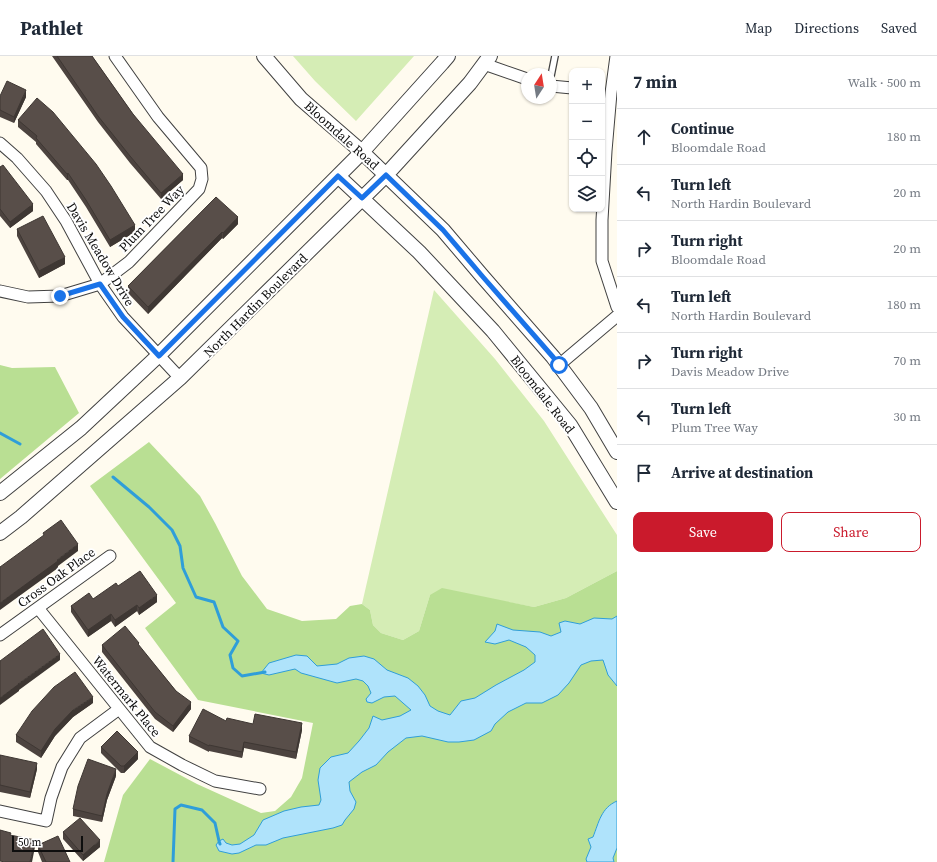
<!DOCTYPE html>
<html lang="en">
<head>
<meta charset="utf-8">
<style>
	:root { --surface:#fff; --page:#f6f6f7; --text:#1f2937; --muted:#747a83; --line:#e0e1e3; --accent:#ca1a2c }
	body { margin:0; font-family:"Source Serif 4",serif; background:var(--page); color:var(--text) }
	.controls { position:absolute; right:12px; top:12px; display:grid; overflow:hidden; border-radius:8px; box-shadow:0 1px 3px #0004 }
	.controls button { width:36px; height:36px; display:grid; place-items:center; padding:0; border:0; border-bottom:1px solid var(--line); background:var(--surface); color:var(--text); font:20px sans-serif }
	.compass { position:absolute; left:521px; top:12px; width:36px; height:36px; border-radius:50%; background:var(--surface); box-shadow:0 1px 3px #0004; rotate:12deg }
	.scale { position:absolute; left:12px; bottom:10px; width:71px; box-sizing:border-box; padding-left:4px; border:2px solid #0e0e0e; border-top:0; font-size:11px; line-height:14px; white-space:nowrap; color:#0e0e0e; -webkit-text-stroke:3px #fff; paint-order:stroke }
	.stop { position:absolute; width:12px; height:12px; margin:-9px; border:3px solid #1a73e8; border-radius:50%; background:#fff }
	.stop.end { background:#1a73e8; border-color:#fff; box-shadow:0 1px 4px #0008 }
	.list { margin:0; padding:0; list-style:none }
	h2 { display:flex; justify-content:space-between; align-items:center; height:52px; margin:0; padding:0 16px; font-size:17px }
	h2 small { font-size:13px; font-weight:400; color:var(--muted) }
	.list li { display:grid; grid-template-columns:26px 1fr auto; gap:12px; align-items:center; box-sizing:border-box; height:56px; padding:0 16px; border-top:1px solid var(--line) }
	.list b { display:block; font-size:15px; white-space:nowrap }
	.list p { margin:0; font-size:13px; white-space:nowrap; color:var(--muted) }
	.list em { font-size:13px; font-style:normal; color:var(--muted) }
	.actions { display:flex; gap:8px; padding:12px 16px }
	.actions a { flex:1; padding:9px 0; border:1px solid var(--accent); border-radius:8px; text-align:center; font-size:14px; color:var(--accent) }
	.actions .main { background:var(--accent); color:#fff }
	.icon { flex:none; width:22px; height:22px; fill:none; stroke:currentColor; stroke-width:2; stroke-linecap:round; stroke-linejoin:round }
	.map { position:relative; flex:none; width:617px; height:806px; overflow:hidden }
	header { display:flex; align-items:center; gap:24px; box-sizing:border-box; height:56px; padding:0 20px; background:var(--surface); border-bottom:1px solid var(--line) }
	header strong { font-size:19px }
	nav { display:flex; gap:22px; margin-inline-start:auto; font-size:14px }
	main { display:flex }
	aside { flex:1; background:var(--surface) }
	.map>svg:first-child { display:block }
	.green { fill:#d5edb5 }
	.forest { fill:#b9df93 }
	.water { fill:#afe3fb; stroke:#2f9ed9 }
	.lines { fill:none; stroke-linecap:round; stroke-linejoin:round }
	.stream { stroke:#2f9ed9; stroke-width:3 }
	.service-casing { stroke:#414141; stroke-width:8 }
	.minor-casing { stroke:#414141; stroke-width:13 }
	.tertiary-casing { stroke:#414141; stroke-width:16 }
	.service { stroke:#fff; stroke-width:5.5 }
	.minor { stroke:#fff; stroke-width:11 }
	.tertiary { stroke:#fff; stroke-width:14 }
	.wall { fill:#4c433f }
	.shaded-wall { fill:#3e3733 }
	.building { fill:#584e49; stroke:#3e3733 }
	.route { stroke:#1a73e8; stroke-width:5 }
	.labels { text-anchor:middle; stroke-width:4; stroke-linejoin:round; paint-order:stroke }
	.street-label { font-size:13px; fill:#0e0e0e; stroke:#fff }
</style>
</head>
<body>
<header>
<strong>Pathlet</strong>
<nav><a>Map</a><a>Directions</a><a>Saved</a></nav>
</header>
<main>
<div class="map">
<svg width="617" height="806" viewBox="0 0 617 806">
	<rect width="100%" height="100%" fill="#fffbef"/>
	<path class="green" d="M293,0h121l-58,65 -41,-40z
		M434,234l61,69 49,62 73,114v36l-51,27 -32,9 -38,-7 -66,-5 -11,36 -16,9 -22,-7 -8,-8 -3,-15 -8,-6z"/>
	<path class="forest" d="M0,309l12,3 43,-1 24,46 -79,66z
		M149,386l51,54 15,27 27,53 25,33 35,12 34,-2 14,-13 12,-2 8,6 3,15 8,8 22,7 16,-9 11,-36 12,-7 92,19 32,-9 51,-27v291h-513l19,-67 27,-36 47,25 64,29 14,-2 16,-14 11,-19 11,-55 -115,-23 -53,-72 31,-25 -86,-117z"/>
	<path class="water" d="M617,560v70l-9,-11 -5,-15 -12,1 -10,4 -12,18 -11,12 -16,8h-16l-18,9 -13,12 -4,7 -17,9 -15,2h-11l-26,-6 -16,2 -18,14 -12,13 -14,7 -13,10 1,9 6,11 -2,7 -9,11 -3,5 -9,3 -50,10 -17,7h-10l-17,8 -7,1 -13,-3 -3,-6 3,-4 4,-2 3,4 6,2 8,-1 14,-9 9,-15 21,-9 17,-4 18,-2 2,-5 -3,-20 2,-12 11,-11 17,-4 11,-12 10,-13 4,-12 9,4 18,-4 11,-6 -16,-14 -11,1 -12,6 -5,-1 -1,-3 5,-6 -3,-7 -5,-5 -7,-2 -19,4 -36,-10 -6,-4 -26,6 -8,-2 8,-10 27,-8 11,1 10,10 20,-2 12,-6 15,-2 10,3 13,11 21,8 10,8 7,9 5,11 8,5 12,4 11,-14 14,-3 21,-13 28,-15 11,-8v-7l-9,-8 -17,-7 -14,4 -10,-2 10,-11 2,-7 16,6 27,2 11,4 10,-4 -2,-9 6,-2 15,3 14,-6 18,1z
		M617,745v47l-4,10 1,4h-27l-1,-3 5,-12 -3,-8 5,-2c6,-15 8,-29 24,-36z"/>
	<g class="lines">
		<path class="stream" d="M0,377l20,11
			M113,421l36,30 23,23 8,16 3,22 13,29 18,5 9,25 15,14 -8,14 3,13 9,8 23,-4
			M173,806l2,-53 6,-4 21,5 13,13 4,18 1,3"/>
		<g class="service-casing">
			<path id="service" d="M551,20l4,-20"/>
		</g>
		<g class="minor-casing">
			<path id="minor" d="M616,0l-5,37 -5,58 -4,69v41l15,46
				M484,8l43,15
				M551,30l21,2
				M0,87l17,15 29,33 20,30 34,63 23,33 57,61
				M0,235l28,6 32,-1 40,-12 29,-22 70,-73 3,-10 -1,-11 -43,-51 -43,-61
				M559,309l58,-49
				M38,552l112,139 32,18 33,16 45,8
				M0,579l110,-79
				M0,755l46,10 5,-23 11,-31 18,-29 39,-29"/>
		</g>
		<g class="tertiary-casing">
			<path id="tertiary" d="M264,0l37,43 61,53 81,78 40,47 70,80 38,51 26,44
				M338,120l81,76 74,79 77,94 47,77
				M0,437l81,-65 78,-73 203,-203 80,-89 6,-7
				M0,477l21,-16 159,-139 206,-203 84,-92 20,-27"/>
		</g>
		<use href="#service" class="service"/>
		<use href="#minor" class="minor"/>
		<use href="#tertiary" class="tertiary"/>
	</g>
	<path class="wall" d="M52,0h40l41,58 50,66 -22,19 -31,-36 -32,-41z
		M0,40l26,1 -12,26 -14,-6z
		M18,64l54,16 63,96 -25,15 -24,-40 -18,-27h-1l-31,-36v-2l-18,-15z
		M0,111l20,21 13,23 -23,17 -10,-12z
		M216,141l22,27 -15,15 -1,-1 -74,76 -20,-21v-7z
		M17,173l48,35 -26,14 -22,-42z
		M118,530l39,16 -18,13 -2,-4 -22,16 -4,-6 -23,16 -17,-25v-6l22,-7z
		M102,589l37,1 52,63 -18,23 -18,-13 -53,-67z
		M93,647l-20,14 -18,19 -14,22 -25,-16v-7z
		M226,665l27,3 49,6 -6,29 -52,-11 -2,10 -33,-7v1l-20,-10v-6z
		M101,691l37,12 -14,14h-3l-20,-20z
		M0,699l37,14 -7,29 -30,-6z
		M116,720l-9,24 -5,22 -29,-6v-7z
		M63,776l37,15 -17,14 -20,-22z
		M38,789l32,17h-28l-4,-10z"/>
	<path class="shaded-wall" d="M26,34v7l-12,26v-6z
		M68,117v7h-1v-6z
		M183,118v6l-22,19v-6z
		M33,148v7l-23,17v-6z
		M238,161v7l-15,15v-6z
		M135,169v7l-25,15v-7z
		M222,176v6l-74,76v-7z
		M65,201v7l-26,14v-7z
		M78,488v7l-20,15v2l-58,42v-7l57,-43z
		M157,539v7l-18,13v-7z
		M137,549v6l-22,16v-7z
		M111,558v7l-23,16v-7z
		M60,598v6l-41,30v1l-19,14v-7l18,-14z
		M93,641v6l-20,14 -18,19 -14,22v-7l14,-22 18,-19z
		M191,646v7l-18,23v-6z
		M302,667v7l-6,29v-7z
		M244,686v6l-2,10v-6z
		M138,696v7l-14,14v-7z
		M37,707v6l-7,29v-6z
		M116,713v7l-9,24 -5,22v-6l5,-22z
		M35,784v7l-3,15h-2z
		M100,784v7l-17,14v-6z"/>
	<path class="building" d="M57,0h35l41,58 50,60 -22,19 -31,-37 -32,-40z
		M7,25l19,9 -12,27 -14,-7v-14z
		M37,42l16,14 19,23 24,29 15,22 24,39 -25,15 -24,-40 -18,-27 -1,1 -31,-36 1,-2 -19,-16z
		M3,109l30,39 -23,18 -10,-13v-42z
		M216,141l22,20 -15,16 -1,-1 -74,75 -20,-21z
		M43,160l22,41 -26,14 -22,-42z
		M61,464l17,24 -21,16 1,1 -58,42v-36l44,-32 -1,-2z
		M140,515l17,24 -18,13 -2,-3 -22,15 -4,-6 -23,16 -17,-24 18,-13 4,6 23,-16 2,3z
		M125,570l14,17 -1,1 38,47 15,11 -18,24 -18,-14 -53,-67z
		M43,573l17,25 -42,30h1l-19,14v-37z
		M75,616l18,25 -20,13 -18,19 -14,22 -25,-16 16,-24 22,-24z
		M203,653l23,12 1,-3 26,6 2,-10 47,9 -6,29 -52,-10 -2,10 -33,-7v1l-20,-10z
		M117,675l21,21 -14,14h-3l-20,-19z
		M0,699l37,8 -7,29 -30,-7z
		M88,703l28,10 -9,25 -5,22 -29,-7 5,-23z
		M80,762l20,22 -17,15 -20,-23z
		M0,774l11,3 -1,2 25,5 -5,22h-25l-5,-1z
		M58,780l12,26h-24l-8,-17z"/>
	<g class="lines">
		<path class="route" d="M60,240l40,-12 23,33 36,39 179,-180 24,22 24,-23 57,55 40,47 70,80 6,8"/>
	</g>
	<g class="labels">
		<g class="street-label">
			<text transform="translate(342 79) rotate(42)" y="5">Bloomdale Road</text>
			<text transform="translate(151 162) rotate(-46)" y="5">Plum Tree Way</text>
			<text transform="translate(101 198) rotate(59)" y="5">Davis Meadow Drive</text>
			<text transform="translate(255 249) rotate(-45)" y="5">North Hardin Boulevard</text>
			<text transform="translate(543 338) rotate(52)" y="5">Bloomdale Road</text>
			<text transform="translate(56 521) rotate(-36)" y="5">Cross Oak Place</text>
			<text transform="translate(127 640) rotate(51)" y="5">Watermark Place</text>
		</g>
	</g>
</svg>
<div class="controls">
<button>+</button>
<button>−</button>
<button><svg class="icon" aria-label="locate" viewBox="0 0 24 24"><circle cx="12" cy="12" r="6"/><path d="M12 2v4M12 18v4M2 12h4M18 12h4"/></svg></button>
<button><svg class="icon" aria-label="layers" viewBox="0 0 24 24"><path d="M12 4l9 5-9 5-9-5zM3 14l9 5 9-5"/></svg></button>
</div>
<svg class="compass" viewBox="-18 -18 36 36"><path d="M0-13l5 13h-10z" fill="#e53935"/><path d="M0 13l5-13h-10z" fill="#747a83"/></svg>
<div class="scale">50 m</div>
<div class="stop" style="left:559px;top:309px"></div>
<div class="stop end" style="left:60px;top:240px"></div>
</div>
<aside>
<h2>7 min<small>Walk · 500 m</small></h2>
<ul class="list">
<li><svg class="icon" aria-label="ahead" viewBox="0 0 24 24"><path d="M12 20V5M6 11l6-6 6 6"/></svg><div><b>Continue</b><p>Bloomdale Road</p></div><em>180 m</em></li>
<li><svg class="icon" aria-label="left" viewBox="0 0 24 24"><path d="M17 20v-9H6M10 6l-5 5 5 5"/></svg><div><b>Turn left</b><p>North Hardin Boulevard</p></div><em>20 m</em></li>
<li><svg class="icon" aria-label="right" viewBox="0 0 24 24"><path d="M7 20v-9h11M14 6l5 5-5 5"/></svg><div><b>Turn right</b><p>Bloomdale Road</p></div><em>20 m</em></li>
<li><svg class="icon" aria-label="left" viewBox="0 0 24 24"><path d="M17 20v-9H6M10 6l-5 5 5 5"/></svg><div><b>Turn left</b><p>North Hardin Boulevard</p></div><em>180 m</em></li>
<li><svg class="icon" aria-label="right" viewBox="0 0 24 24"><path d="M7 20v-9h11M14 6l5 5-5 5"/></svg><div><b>Turn right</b><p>Davis Meadow Drive</p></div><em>70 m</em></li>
<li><svg class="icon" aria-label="left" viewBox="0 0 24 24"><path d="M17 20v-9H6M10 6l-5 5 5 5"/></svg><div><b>Turn left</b><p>Plum Tree Way</p></div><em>30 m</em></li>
<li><svg class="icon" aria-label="arrive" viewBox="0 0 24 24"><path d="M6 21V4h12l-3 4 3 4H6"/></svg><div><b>Arrive at destination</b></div></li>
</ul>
<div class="actions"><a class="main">Save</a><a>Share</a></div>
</aside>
</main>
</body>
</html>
